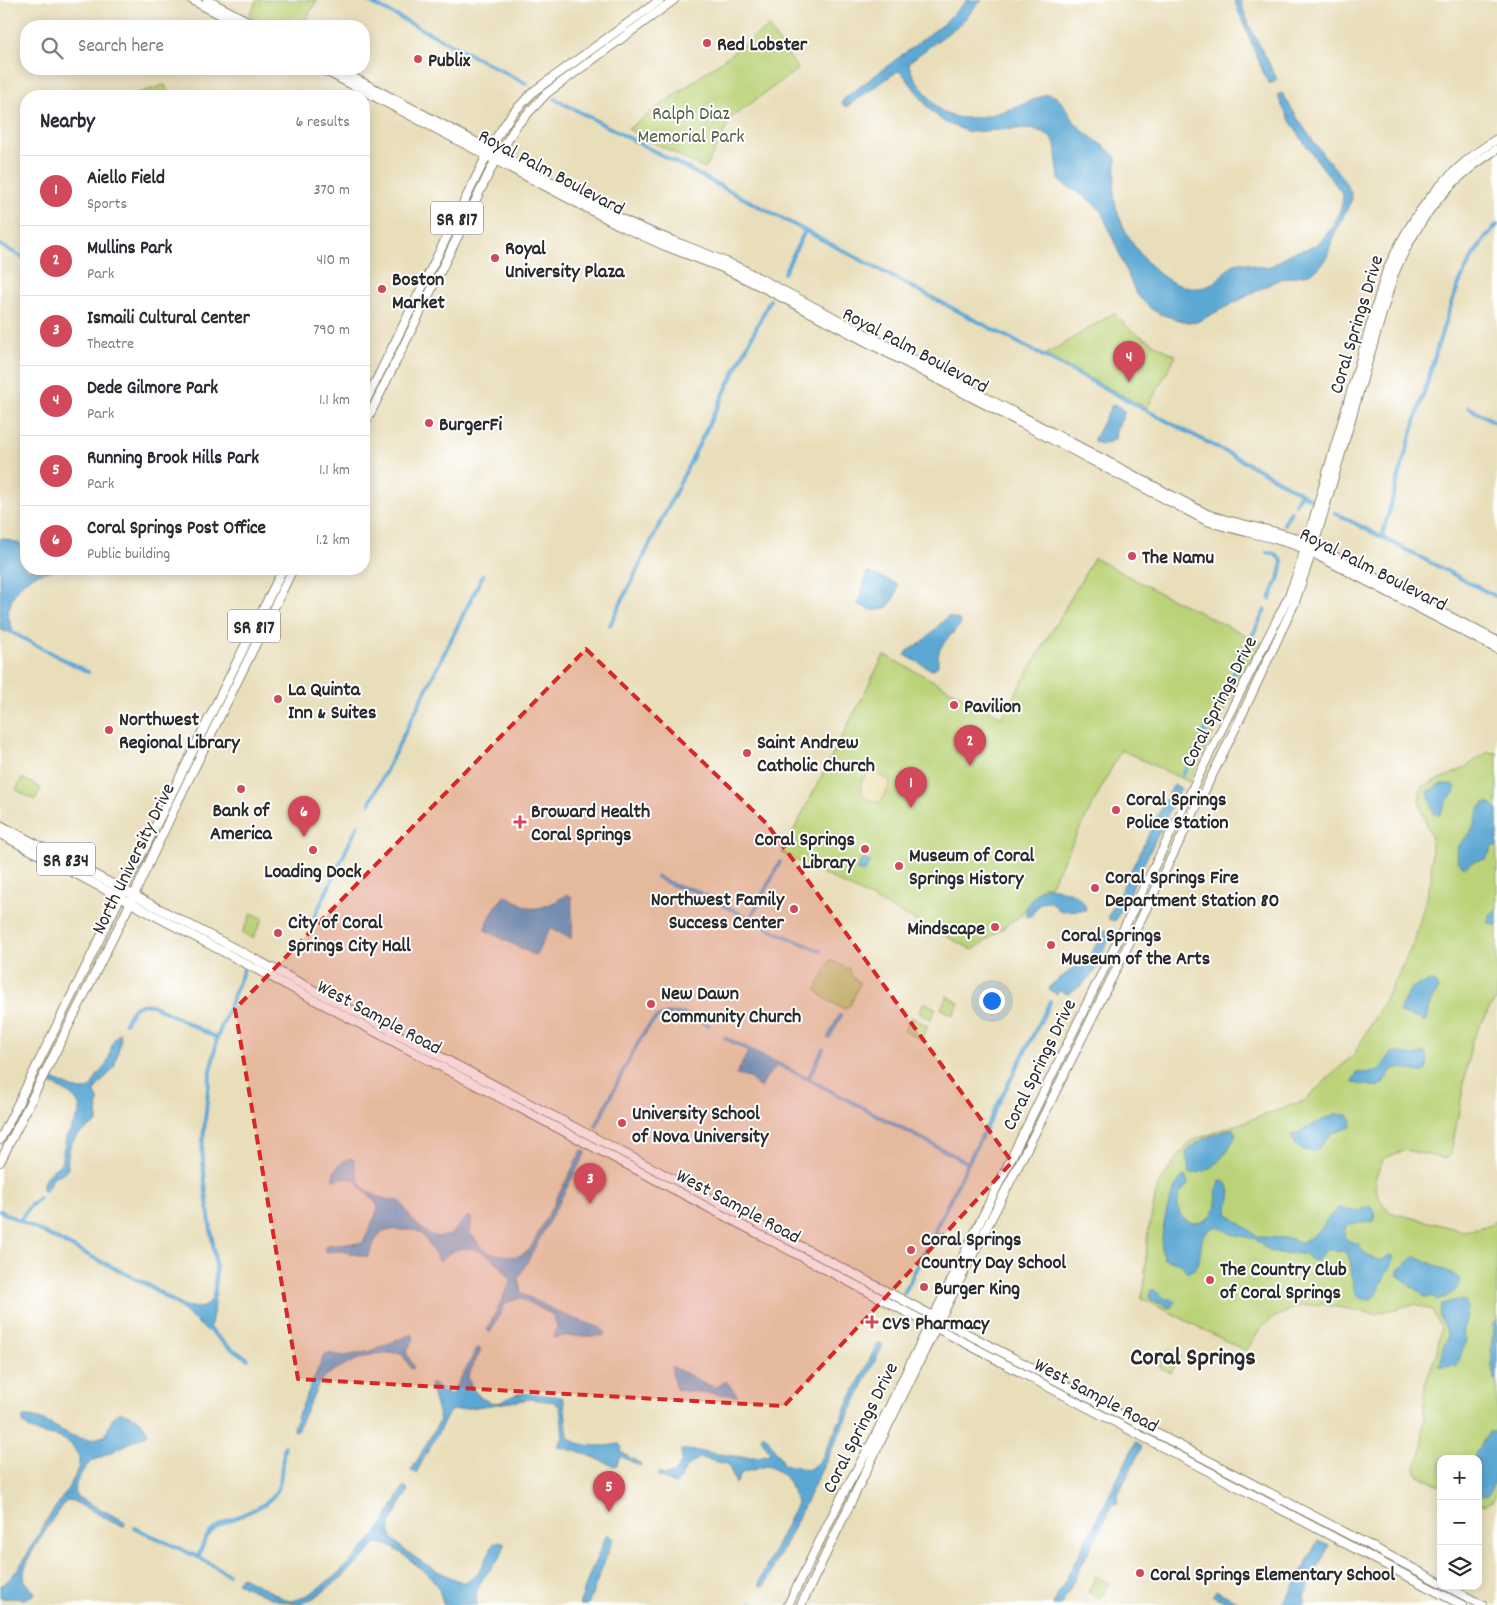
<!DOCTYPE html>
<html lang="en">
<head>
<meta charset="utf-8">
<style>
	:root { --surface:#fff; --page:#f7f7f7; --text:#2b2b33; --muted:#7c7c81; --line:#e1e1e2; --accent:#d1495b }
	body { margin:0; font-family:Dekko,sans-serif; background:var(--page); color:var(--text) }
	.controls { position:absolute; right:15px; bottom:15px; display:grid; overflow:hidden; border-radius:10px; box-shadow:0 2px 12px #0003 }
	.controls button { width:45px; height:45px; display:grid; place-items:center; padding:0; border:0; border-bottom:1px solid var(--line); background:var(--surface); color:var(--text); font:25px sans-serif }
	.you { position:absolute; left:991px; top:1000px; width:18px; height:18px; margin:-12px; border:4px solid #fff; border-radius:50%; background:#1a73e8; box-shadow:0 0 0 8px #1a73e833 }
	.badge { display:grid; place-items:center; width:32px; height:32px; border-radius:50%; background:var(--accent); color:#fff; font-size:16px; font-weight:700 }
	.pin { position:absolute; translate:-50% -41px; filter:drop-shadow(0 1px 2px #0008) }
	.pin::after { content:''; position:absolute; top:26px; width:18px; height:15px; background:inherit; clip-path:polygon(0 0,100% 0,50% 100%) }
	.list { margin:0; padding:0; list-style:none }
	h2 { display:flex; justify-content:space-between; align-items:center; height:65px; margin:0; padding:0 20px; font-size:21px }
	h2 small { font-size:16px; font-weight:400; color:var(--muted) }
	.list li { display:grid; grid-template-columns:32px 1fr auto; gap:15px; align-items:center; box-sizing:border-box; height:70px; padding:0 20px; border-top:1px solid var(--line) }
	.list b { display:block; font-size:19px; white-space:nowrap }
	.list p { margin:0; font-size:16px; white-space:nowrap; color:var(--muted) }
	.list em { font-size:16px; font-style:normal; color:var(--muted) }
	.icon { flex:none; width:28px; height:28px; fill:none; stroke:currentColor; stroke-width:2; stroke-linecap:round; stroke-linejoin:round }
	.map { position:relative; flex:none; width:1497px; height:1605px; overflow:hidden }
	.search { position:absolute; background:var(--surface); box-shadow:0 2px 12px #0003; left:20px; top:20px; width:350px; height:55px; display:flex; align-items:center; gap:12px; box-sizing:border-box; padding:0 18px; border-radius:20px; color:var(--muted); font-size:19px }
	.panel { position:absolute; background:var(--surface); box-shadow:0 2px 12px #0003; left:20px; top:90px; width:350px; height:485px; border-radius:20px }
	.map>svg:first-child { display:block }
	.green { fill:#bbd378; stroke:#737f52 }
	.sand { fill:#eeda9e; stroke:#8c8264 }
	.water { fill:#5ba8d4; stroke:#436a80 }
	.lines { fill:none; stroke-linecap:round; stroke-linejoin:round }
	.canal { stroke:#5ba8d4; stroke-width:4 }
	.major-casing { stroke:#8a8472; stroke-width:10 }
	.major { stroke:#fff; stroke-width:8 }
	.marked { fill:#d62828; fill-opacity:0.2; stroke:#d62828; stroke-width:4; stroke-dasharray:10 6; stroke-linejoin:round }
	.poi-dot { fill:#d1495b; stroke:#fff; stroke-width:2 }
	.labels { text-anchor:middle; stroke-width:4; stroke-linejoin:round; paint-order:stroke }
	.shield { fill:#fff; stroke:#6b6b6b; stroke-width:1 }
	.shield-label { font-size:19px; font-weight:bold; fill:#2b2b2b }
	.poi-label { font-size:20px; font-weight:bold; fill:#2b2b2b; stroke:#fff; text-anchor:start }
	.park-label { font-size:20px; fill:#565d42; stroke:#fff }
	.street-label { font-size:20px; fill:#2b2b2b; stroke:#fff }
	.district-label { font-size:25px; font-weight:bold; fill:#2b2b2b; stroke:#fff }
</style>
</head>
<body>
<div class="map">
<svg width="1497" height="1605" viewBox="0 0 1497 1605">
	<rect width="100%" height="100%" fill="#fff"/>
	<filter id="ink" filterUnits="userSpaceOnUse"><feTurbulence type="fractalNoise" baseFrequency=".02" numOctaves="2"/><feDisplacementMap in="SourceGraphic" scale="10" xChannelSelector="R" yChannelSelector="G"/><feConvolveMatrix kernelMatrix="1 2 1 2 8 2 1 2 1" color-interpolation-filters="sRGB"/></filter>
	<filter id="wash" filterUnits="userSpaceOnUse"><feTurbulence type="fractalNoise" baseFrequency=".0096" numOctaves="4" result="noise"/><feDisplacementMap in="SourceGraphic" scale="20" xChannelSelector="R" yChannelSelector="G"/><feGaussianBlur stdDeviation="1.12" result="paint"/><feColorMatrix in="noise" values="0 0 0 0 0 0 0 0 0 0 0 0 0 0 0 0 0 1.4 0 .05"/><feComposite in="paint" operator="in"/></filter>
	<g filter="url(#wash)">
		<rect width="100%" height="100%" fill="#e9deba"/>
		<path class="green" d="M257,0h60l-15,26h-30l-23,-11z
			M768,27l30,42 -66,48 -27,52 -77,-40z
			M165,85l5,11h-37l2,-2z
			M1114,313l18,18 44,25 -29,52 -102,-53z
			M1094,558l64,34 104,51 -32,56 -41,83 -68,-32 -71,136h-8l-21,29 -48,35 -191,-97 102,-198 118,62z
			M1488,752l9,1v246l-7,9 -18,32 -21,114 -5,5 -40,-9 -22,8c-13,27 -12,30 5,54l75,19 27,-6 6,-7v274l-4,8 -8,5 -7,-3v-43h-37v27l-25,-12 -1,-6 7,-19 3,-64 12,-34 4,-23 -9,-18 -18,-6 -39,10 -54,-10 -24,3 -24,11 -12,10 -15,23 -105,-53 3,-9 3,-51 10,-50 20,-31 16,-17 111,-39 51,-48 39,-70 20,-41 17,-62 1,-40 -13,-39 2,-14 40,-17z
			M22,778l19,10 -6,12 -19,-10z
			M252,913l11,5 -10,20 -11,-5z
			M830,960l19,9 4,9 7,5 -10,22 -5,4 -18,-9 -11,-10z
			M947,996l12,7 -6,12 -12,-6z
			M924,1002l12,7 -5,10 -12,-7z
			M911,1017l17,9 -7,14 -17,-9z
			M1168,1350l12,6 -9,17 -12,-6z
			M1096,1576l13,7 -8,15 -13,-6z"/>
		<path class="sand" d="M872,771l17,9 1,4 -9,18c-20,0 -29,-20 -9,-31z"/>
		<path class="water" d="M967,0h15l-22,24 -51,38c0,11 10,21 16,30 5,6 10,13 15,18 27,21 81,-5 107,-16 13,0 21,18 27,27 12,15 29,23 42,36 1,15 -4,30 -1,45 7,36 48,95 90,85 15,-4 22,-23 33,-24 9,-2 21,6 30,4 7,-2 14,-8 20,-12 8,-5 20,-5 28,-10 11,-7 31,-40 26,-52 -23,-31 -50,-62 -65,-98l5,-2c11,18 22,36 35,53 9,14 34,36 35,53l-18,36 -7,22 -8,11 -10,6 -29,5 -83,43 -9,1 -28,-9 -9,-5 -15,-15 -35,-84 -17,-14 -20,-11 -5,-6 -4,-36 -8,-9 -16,-6 -62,4 -25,-10 -13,-11 -28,-37 -5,-3 -52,36 -3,-2 -1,-3 3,-4 98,-74z
			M1234,0h6l10,27 26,50v3l-3,3h-4l-3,-4z
			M1112,405l8,2 5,5 -9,19 -1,8c-9,5 -13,7 -21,2v-2z
			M2,538l24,8v23h68l-4,4c-10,0 -19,-3 -28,-3 -22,0 -42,8 -50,30 -5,13 -5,17 1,29l-7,3 -6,-3v-90z
			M867,572l31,12c-3,25 -19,33 -40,20z
			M948,616l13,5v3c-12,16 -25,19 -23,42l-6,4 -27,-15 2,-4 13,-7z
			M1440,784h12l4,3 -2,6 -7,7 -7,15 -6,-1 -6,-22z
			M1175,785l6,3 -1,2 -64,130 -4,1 -3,-1v-5l57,-116 7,-13z
			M1485,803l6,1 6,6v37l-4,-1 -7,13 -11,2 -10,6 -7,-4 -2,-10 2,-8c4,-4 9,-8 12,-12 7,-9 5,-24 15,-30z
			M862,858l8,4 -6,11 -7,-3z
			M1045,887c13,0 40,7 41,23l-27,1 -4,-6 -7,-4 -9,3 -8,12h-5c-2,-9 10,-26 19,-29z
			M567,894l5,3c-1,14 2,28 -1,42l-21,-11 -13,25 -3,2 -49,-25v-3l11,-21 9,-11 24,13c13,2 27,-6 38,-14z
			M1497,908v18l-9,-4 1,-6z
			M1104,930l5,2v8l-10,20v6l-16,18 -15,10 -8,-3 -3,3 -8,-4 2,-5 39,-29z
			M1431,981l6,4 1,6c-8,9 -10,18 -12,30l-27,-8 1,-5 11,-20z
			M120,1033l1,6 -7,29 -18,20 -1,5 3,7 -1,23c-23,12 -31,20 -29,46l-5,5 -9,2 -8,15h-3c-2,-15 9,-19 18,-28l5,-25 14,-26c1,-15 -20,-24 -32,-29l3,-5c9,4 32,18 40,9 2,-3 4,-7 6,-11 3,-5 9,-9 11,-15 3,-10 3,-22 12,-28z
			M749,1050l30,14 -13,14 -5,10 -5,-3 -6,-7 -14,-3z
			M1396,1052l18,4 11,-4c4,7 4,13 -1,20 -13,0 -18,-6 -32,-3l-9,14 -5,4 -25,-4 1,-5 3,-5c28,0 19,-1 35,-20z
			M1335,1114l13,1 4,6 -1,6 -19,6 -12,14 -6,4h-11l-6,-5 -6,-10z
			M1230,1129h3l3,5c-7,18 -25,42 -47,39l-3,-20c9,-13 29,-18 44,-24z
			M582,1150l4,2 -68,127 3,13 4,3 37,19 39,14 4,6 -2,2h-38l-12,2 4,-12 -4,-11 -33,-17 -14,5 -15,28 -1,2 -3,-3 24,-49c-14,-25 -46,-48 -70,-20h-2c-6,-9 -11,-19 -17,-27 -6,-5 -12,-4 -19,-4 -26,-2 -25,6 -35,27l-27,-6 -12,1 -4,-1 -1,-3 4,-3 35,-2 15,-34 -3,-9 -11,-8 -9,-12 -12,-2 -10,2c-2,-10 9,-19 17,-22l4,2c2,6 2,13 5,20 6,15 27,20 41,21l13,20 17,14 11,2 9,-2 18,-19 4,2 -2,15 14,16 7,4 25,4 9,-4 5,-4z
			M1184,1176l2,1 2,7c-2,4 -8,7 -9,12 -7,26 19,36 34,17 6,-8 1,-21 6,-31l3,-1 5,2 4,9 -4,22 32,23 29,1 15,5 19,-15 5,-9 12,-11 21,3 10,-5 4,5 1,9 -4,2 -23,2 -3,4 -1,8 5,5 10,3c3,10 13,16 23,16l8,-5 3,1v4l-18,36c-6,5 -13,4 -19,-1 -7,-14 -1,-32 -11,-44l-19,-1 -8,10h-7l-7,-6 -28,-1 -6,-2 -15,-12 -23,-5 -12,-6 -7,-1 -10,8 -4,26 -5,9 -7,2 -6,-8 -17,-5c-8,-14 6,-75 20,-83z
			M1416,1256l36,17 9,7c-4,13 -13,16 -24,21l-3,-4h-9l-27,-22v-5z
			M1151,1290h3l12,9h6l3,3 -5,6 -20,-9 -1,-3z
			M1458,1300l7,1 3,8 -5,26 3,5 -9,26 -15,1 -3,-2 3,-7v-8l6,-13 -1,-6 -8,-16 3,-11z
			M210,1301l5,2 -4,21 -4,7 -27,-23c10,-6 19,7 30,-7z
			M1497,1320v60h-2c-6,-17 -3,-38 -2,-56z
			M412,1334l2,5 -8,13 8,16 -3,1 -9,-15 -2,-1c-9,0 -17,0 -25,1 -16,4 -43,15 -55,27l-23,49 -3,1 -1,-4 31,-72 4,-2 16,3 26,-5z
			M878,1342l5,3 -118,240 -5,1v-6l37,-77c-8,-20 -9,-30 -31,-37l-24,7 -6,11 -8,-20 -28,-6 -13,8 -11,19 -18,-9v-3l7,2 8,-1 9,-12 -1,-12c23,-1 71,14 89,3l-9,-15 2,-4 4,3 17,28 11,1 12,4c10,-5 13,-9 18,-19z
			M478,1347l3,3 -13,26c2,14 17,30 33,26 6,-2 11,-7 18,-8 13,-2 30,2 43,3l2,4 4,36c12,11 36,10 51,7l3,3 -1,5 20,12 -1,2 -20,-10 -3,9 -3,1 -31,-13 -24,-6 -1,-2 5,-7 -3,-31 -6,-5 -23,-3 -81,12 -34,62 -5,-2 29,-51 -10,-36h3l16,11h2z
			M671,1366l44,22 11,-7 12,15 -61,-6 -2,-3z
			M120,1412c13,3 24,9 28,22l-57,28c-9,8 -14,17 -17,29l3,6 47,24 1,5 -7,-1 -45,-24 -4,-1 -7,5c-9,15 -38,53 -38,70 0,8 5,13 11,17l-1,3 -10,4 -24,-1v-12c18,-8 35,-48 46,-65 11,-17 25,-33 32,-53 1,-5 2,-10 -1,-15 -13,-26 -42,-11 -54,-31v-5c24,-2 42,21 64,22 7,1 13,-2 19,-4 3,-10 5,-18 14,-23z
			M1490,1431h7c0,16 0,58 -11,66l-8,-2v-36h-3v-6z
			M1136,1442l5,3v4l-23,45 -1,10h-4l-52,101h-8z
			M404,1487h2l2,4 -18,33c-1,6 0,10 3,15 13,16 53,38 72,44 16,-7 21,-27 29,-40l6,-2 4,2c1,23 -34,33 -27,62h-34c-3,-21 -13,-30 -29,-42 -9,-7 -21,-18 -33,-19 -7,-1 -10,5 -14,10 -15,15 -47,44 -67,50 -17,1 -46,-13 -63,-21v-2l5,-4 47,24c25,0 78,-53 92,-74 9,-12 14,-27 23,-40z
			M607,1534l6,5 -25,66h-9l12,-34z
			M1318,1540l11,6 -24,48 -1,11h-23l10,-13z
			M1216,1590l28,15h-13l-18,-10z"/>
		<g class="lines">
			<path class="canal" d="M366,0l161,84
				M555,99l703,370 53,30
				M0,245l26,14
				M784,273l21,-42
				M1468,407l29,16
				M1295,504l6,-11
				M1335,513l162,84
				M1284,524l7,-13
				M1382,537c14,-52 29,-103 45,-154 15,-50 31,-121 70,-158
				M1267,552l8,2 7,7 -1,11 -11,27
				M610,625l160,-325
				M9,631l79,41
				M1218,705l47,-95
				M1183,775l29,-58
				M370,803l113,-228
				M657,877l18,9 19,4 84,43 42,18
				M750,919l30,-57
				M312,922l46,-97
				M125,1023c7,-13 10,-21 27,-18l65,33
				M829,1037l11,-21
				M725,1038l83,41 160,84 -64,130
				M808,1079l15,-30
				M596,1126c11,-20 46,-100 61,-108 18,-10 35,-2 51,7
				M968,1163l82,-161
				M0,1211l148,74 37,24
				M20,1221l8,-13 11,-10
				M934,1233l24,11
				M211,1307l4,-17 1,-23 -10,-74 -4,-42 7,-70 8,-43 27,-69
				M206,1326l20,19 22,14
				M135,1528l63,29 30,17
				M198,1557c3,-7 6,-18 12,-24 16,-17 49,-19 64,-38 9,-11 7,-34 11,-49
				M751,1605l1,-2"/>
		</g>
	</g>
	<g filter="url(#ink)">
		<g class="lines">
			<g class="major-casing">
				<path id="major" d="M192,0l50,26
					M207,0l50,26
					M322,69l299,157 44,20 58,22 43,21 439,231c32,12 67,15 100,29l192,100
					M337,69l287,151c39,19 80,31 118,49l465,245c33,12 68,15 100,28l190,99
					M364,405l130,-264 18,-27 22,-23 126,-91
					M364,426l128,-259 24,-41 31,-33 127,-93
					M0,825l1441,758
					M0,834l1462,771
					M0,1140l283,-571
					M0,1162l127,-252 50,-107 116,-234
					M1446,1586l36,19
					M788,1605l55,-111 29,-52 356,-726 60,-118 10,-26 88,-299c24,-57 58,-101 111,-134
					M801,1605l139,-286 101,-198 198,-400 56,-119 19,-57 79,-269c25,-58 51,-93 104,-127"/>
			</g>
			<use href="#major" class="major"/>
		</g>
	</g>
	<path class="marked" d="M586,649l181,175 245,338 -228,244 -486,-27 -63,-370z"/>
	<g class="poi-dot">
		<circle cx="707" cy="43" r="5"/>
		<circle cx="418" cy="59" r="5"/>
		<circle cx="495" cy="258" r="5"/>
		<circle cx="382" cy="289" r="5"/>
		<circle cx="429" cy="423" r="5"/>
		<circle cx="1132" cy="556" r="5"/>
		<circle cx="278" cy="699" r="5"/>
		<circle cx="954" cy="705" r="5"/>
		<circle cx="109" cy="730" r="5"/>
		<circle cx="747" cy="753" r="5"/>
		<circle cx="241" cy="789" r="5"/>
		<circle cx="1116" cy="810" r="5"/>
		<path d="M517.5 814.5h5v5h5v5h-5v5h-5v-5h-5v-5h5z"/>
		<circle cx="865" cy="849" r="5"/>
		<circle cx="313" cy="850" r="5"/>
		<circle cx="899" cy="866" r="5"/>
		<circle cx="1095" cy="888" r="5"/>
		<circle cx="794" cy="909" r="5"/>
		<circle cx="995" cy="927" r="5"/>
		<circle cx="278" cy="933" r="5"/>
		<circle cx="1051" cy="945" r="5"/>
		<circle cx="651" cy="1004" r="5"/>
		<circle cx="622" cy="1123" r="5"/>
		<circle cx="911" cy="1250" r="5"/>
		<circle cx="1210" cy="1280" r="5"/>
		<circle cx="924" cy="1287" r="5"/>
		<path d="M869.5 1314.5h5v5h5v5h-5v5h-5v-5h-5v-5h5z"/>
		<circle cx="1140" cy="1573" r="5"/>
	</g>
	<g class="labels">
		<g class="shield">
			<rect x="431" y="201.5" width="52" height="33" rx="4"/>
			<rect x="228" y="609.5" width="52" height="33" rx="4"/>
			<rect x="37" y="842.5" width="58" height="33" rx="4"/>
		</g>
		<g class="shield-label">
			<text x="457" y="225">SR 817</text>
			<text x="254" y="633">SR 817</text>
			<text x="66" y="866">SR 834</text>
		</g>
		<g class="poi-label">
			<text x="717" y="50">Red Lobster</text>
			<text x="428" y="66">Publix</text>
			<text x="505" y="254">Royal<tspan x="505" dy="23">University Plaza</tspan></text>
			<text x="392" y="285">Boston<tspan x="392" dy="23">Market</tspan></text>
			<text x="439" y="430">BurgerFi</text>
			<text x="1142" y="563">The Namu</text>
			<text x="288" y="695">La Quinta<tspan x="288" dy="23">Inn &amp; Suites</tspan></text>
			<text x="964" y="712">Pavilion</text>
			<text x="119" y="725">Northwest<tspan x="119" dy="23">Regional Library</tspan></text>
			<text x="757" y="748">Saint Andrew<tspan x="757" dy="23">Catholic Church</tspan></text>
			<text x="1126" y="805">Coral Springs<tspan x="1126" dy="23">Police Station</tspan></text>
			<text x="241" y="816" text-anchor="middle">Bank of<tspan x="241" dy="23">America</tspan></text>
			<text x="531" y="817">Broward Health<tspan x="531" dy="23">Coral Springs</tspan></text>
			<text x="855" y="845" text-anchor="end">Coral Springs<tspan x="855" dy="23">Library</tspan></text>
			<text x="909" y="861">Museum of Coral<tspan x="909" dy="23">Springs History</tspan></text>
			<text x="313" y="877" text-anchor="middle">Loading Dock</text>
			<text x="1105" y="883">Coral Springs Fire<tspan x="1105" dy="23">Department Station 80</tspan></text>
			<text x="784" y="905" text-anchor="end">Northwest Family<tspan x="784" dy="23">Success Center</tspan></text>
			<text x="288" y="928">City of Coral<tspan x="288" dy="23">Springs City Hall</tspan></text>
			<text x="985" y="934" text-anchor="end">Mindscape</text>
			<text x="1061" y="941">Coral Springs<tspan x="1061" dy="23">Museum of the Arts</tspan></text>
			<text x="661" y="999">New Dawn<tspan x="661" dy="23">Community Church</tspan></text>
			<text x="632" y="1119">University School<tspan x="632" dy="23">of Nova University</tspan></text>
			<text x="921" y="1245">Coral Springs<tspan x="921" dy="23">Country Day School</tspan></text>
			<text x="1220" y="1275">The Country Club<tspan x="1220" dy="23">of Coral Springs</tspan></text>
			<text x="934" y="1294">Burger King</text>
			<text x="882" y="1329">CVS Pharmacy</text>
			<text x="1150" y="1580">Coral Springs Elementary School</text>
		</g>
		<g class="park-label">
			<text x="691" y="119">Ralph Diaz<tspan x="691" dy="23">Memorial Park</tspan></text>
		</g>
		<g class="street-label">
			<text transform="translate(552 171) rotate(28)" y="7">Royal Palm Boulevard</text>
			<text transform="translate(1355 324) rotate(-73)" y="7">Coral Springs Drive</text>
			<text transform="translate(916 349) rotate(28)" y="7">Royal Palm Boulevard</text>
			<text transform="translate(1374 568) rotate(27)" y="7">Royal Palm Boulevard</text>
			<text transform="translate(1218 701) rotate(-63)" y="7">Coral Springs Drive</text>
			<text transform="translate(132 858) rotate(-64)" y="7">North University Drive</text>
			<text transform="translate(380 1016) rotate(28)" y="7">West Sample Road</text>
			<text transform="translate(1038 1064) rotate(-64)" y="7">Coral Springs Drive</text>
			<text transform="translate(739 1205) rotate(28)" y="7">West Sample Road</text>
			<text transform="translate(1097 1394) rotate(28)" y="7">West Sample Road</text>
			<text transform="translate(859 1427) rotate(-63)" y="7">Coral Springs Drive</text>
		</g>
		<g class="district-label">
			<text x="1193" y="1364">Coral Springs</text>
		</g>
	</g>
</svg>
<div class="controls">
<button>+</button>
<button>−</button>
<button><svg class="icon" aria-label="layers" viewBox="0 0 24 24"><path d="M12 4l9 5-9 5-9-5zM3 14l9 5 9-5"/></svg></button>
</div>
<div class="you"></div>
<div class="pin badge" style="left:911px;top:808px">1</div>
<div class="pin badge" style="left:970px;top:766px">2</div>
<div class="pin badge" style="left:590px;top:1204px">3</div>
<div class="pin badge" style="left:1129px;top:382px">4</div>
<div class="pin badge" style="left:609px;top:1512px">5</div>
<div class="pin badge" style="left:304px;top:837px">6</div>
<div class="search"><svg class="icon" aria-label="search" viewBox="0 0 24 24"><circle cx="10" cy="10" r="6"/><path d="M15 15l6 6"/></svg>Search here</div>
<section class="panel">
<h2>Nearby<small>6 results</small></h2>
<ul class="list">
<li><span class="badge">1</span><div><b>Aiello Field</b><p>Sports</p></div><em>370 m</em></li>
<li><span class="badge">2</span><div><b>Mullins Park</b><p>Park</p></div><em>410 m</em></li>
<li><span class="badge">3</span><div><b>Ismaili Cultural Center</b><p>Theatre</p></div><em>790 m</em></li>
<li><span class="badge">4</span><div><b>Dede Gilmore Park</b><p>Park</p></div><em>1.1 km</em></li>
<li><span class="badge">5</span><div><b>Running Brook Hills Park</b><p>Park</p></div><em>1.1 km</em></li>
<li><span class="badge">6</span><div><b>Coral Springs Post Office</b><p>Public building</p></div><em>1.2 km</em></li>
</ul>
</section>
</div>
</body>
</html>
